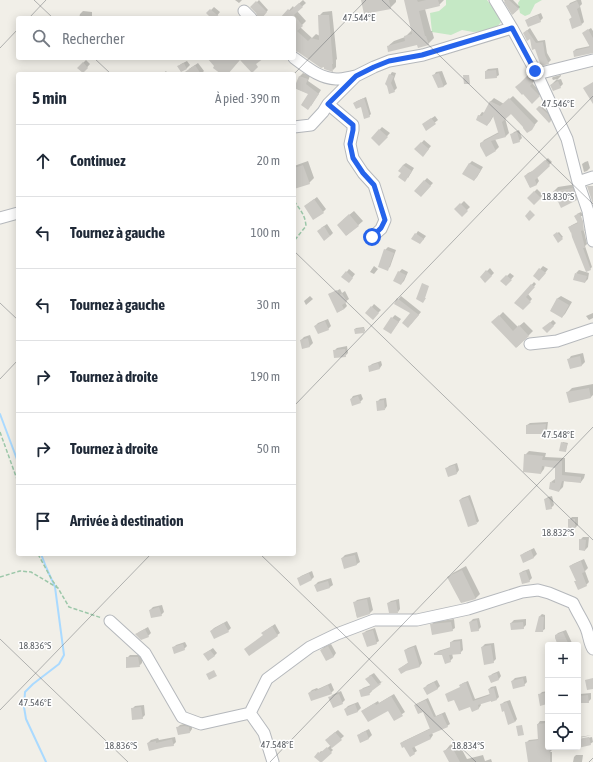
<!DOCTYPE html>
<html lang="fr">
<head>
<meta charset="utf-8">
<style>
	:root { --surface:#fff; --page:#f6f6f7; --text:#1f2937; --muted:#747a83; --line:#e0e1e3 }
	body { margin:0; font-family:"Asap Condensed",sans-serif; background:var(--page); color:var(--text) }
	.controls { position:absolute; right:12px; bottom:12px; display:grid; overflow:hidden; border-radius:4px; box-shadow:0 2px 10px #0003 }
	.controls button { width:36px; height:36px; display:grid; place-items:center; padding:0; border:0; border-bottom:1px solid var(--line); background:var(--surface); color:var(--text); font:20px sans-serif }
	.stop { position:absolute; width:12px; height:12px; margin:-9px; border:3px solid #2563eb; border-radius:50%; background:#fff }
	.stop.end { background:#2563eb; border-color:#fff; box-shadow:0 1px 4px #0008 }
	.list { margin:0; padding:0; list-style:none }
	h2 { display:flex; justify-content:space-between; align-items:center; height:52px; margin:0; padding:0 16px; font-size:17px }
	h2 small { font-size:13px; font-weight:400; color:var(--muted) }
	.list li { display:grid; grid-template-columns:26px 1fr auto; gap:12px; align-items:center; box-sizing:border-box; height:72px; padding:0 16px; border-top:1px solid var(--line) }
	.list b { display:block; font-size:15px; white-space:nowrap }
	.list em { font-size:13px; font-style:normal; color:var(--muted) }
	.icon { flex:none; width:22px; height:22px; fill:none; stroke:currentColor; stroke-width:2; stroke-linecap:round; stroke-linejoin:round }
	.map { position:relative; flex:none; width:593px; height:762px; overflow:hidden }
	.search { position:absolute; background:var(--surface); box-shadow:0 2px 10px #0003; left:16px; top:16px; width:280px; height:44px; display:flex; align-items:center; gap:10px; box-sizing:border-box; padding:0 14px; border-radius:4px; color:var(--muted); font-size:15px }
	.panel { position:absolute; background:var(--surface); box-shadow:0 2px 10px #0003; left:16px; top:72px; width:280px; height:484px; border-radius:4px }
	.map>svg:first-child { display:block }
	.green { fill:#c5e8c5 }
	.shadow { fill:#0003; fill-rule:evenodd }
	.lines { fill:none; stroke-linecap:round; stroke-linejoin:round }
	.stream { stroke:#aadaff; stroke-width:2 }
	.building { fill:#cccac5 }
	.minor-casing { stroke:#b5b8bc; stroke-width:13 }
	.path { stroke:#9cc7a9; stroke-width:1.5; stroke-dasharray:4 2; stroke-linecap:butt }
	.minor { stroke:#fff; stroke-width:11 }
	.route { stroke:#2563eb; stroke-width:5 }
	.ticks { fill:none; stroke:#5f6368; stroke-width:1; stroke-opacity:0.45 }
	.ticks-label { font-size:10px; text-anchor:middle; fill:#5f6368; stroke:#fff; stroke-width:3; stroke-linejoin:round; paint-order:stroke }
</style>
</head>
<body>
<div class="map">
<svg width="593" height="762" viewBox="0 0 593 762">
	<rect width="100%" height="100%" fill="#f1efe8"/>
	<path class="green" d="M446,0h41l9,12 5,10 -4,5 -11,4 -13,1 -11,-2 -11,5 -19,-3 -2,-19 9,-2 7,-6z
		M520,0h22l-7,4 -5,10 -5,2 -5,-3 -2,-10z"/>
	<path class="shadow" d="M235,0h7l-3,3z
		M259,0l9,10 -7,8h-2v-2l-7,-9z
		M303,0l3,3 -9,8 9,10 -6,6 12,11 4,-4 4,2 -1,-20 4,-4 9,-1 5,48 -1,1v7l-3,3 -34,-19 -5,-1v-32h-12l11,-12 1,2z
		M362,0h34v2l-6,6z
		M405,0h39l-5,5 -14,4 6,22h1l2,7 -6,6 -40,2 6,-5 11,-4 7,-7z
		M504,0h9l7,7 -7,7z
		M577,0h4l1,4 -2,2 4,16 -2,2 -12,-5 3,-3 -5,-10 2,-3z
		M214,7l6,5 -5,6h-2l-5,-5z
		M83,11l9,1v6h-13l1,-4z
		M541,13l2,5 -3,3 -13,-1 2,-2z
		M530,28l8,13 7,-1 2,13 4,7 -3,3 -17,-26 -7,-4z
		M591,28l2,3v22l-19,-2 2,-2 14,-3 -7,-13z
		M86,60l4,4 -7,8 -5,-4z
		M187,61l3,4 -3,3 -6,3 -2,-5 2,-2z
		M198,63l6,8 -3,3h-13l1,-5z
		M498,68l1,7 -3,2 -10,-6 2,-2z
		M166,71l2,3h-6z
		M442,71l5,13 -3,2 -5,1 -5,-12 2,-3z
		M392,72l4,1 -2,6 3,9 -3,3 -7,-5 3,-11z
		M303,73l7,3 -2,5 13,9 -10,16 -1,-12 -15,-6 5,-12z
		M532,73l4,6 -4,4 10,10 -10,9 -8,-21z
		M561,75v1l-4,4 4,-1 2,5 -3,3 -9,-2 6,-6 -4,1 -1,-2 1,-1z
		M513,96l25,25 -7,8 -20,-17 -6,6 4,15 -3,3 -11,3 4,8 -3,3 -10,5 -5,-11 3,-4 15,-8 -5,-17 -4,7 -3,3 -10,-6 5,-7 3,1 5,-11 4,-4 10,6z
		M366,97l5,17 -2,2 -8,-11 -7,-2 3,-2z
		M541,105l8,8 3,6 -3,3 -12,-13z
		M435,116l3,4 -11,9 -1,-7z
		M382,127l8,6 -11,12 -7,-7z
		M519,130l3,8 -3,3 -8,-6 3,-3z
		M424,140l7,6 -8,10 -7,-7z
		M548,158l4,4 -15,15 2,4 -2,3 -7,3 -5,-11 3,-3 7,-3z
		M308,161l6,17 -5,5 -15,5v-22z
		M472,161l11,6 -6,10 -3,3 -5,-16z
		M588,161l2,7 -3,3 -3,1 -2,-8 3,-2z
		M406,163l8,5 -6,10 -6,-6 1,-7z
		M427,178l6,5 -12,13 -6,-5z
		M577,184l4,11 -5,4 -22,-8 4,-4z
		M537,189l6,6 -9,9 -6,-6z
		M317,197l9,12 -3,3 -18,-6z
		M464,201l6,6 -8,8 -6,-6z
		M354,211l9,10 -16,14 -4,-15z
		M581,212l4,6 1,11 -2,2 3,13 -2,2 7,21 -2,2 -21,-42 3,-2 6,-3 -1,-8zM581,216h2l2,13 -2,2z
		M327,224l6,9 -3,3 -9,-8z
		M418,231l8,5 -3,4 -7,-6z
		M559,232l4,5 -5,4 -4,-5z
		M388,247l8,3 -6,17 -3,2 -2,-19z
		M374,266l4,3 -4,5 -4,-2z
		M543,266l5,3 -6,8 -8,-1z
		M490,268l4,5 -9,9 -4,-5z
		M349,269l6,5 -6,8 -6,-5z
		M402,269l6,3 -4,9 -3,3 -2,-12z
		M579,270l10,3 -1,6 -3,3 -9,-9z
		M510,273l4,3 -8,9 -4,-4z
		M534,282l2,2 -8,10 4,5 -9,10 -7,-6z
		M340,289l2,4 3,-2 4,8 -4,3 2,4 -3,3 -6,3 -9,-18 2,-1v1z
		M310,296l3,3 -7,6 -2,-4z
		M401,296l20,16 -10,12v-11l-16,-10z
		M561,296l11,6 -7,12 -3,3 -11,-7 7,-12z
		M374,304l7,6 -8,8 -6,-5z
		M503,312l15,15 6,-5 9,9 -16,16 -24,-25z
		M593,313v5l-4,2 -3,-4z
		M395,315l6,4 -8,11 -1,-12z
		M328,319l3,7 -3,3 -13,-3 3,-3z
		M553,320l3,3 -9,9 -3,-4z
		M364,327l1,4 -1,1 -9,-3 1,-1z
		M310,335l3,8 -3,3 -7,2 -2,-8 3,-3z
		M347,346l1,7 -3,3 -11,-5 3,-3z
		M583,353l2,9 -3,3 -11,2 -2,-8 2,-3z
		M381,361l1,4 -2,3 -11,-1 3,-3z
		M593,384v11l-3,3 -22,-6 4,-4z
		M361,394l2,5 -3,3 -9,-3 2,-3z
		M386,398l1,8 -2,3 -8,-7 3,-3z
		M548,422l-1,8 -3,3 -17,-8 3,-2z
		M563,442l5,1 -2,7 -1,1 -3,-8z
		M529,451l17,2 -1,4 20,1v14l20,2 -1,4 -3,4 -17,-1 -1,6 -4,4 -8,-9 4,-3h1v-12l-11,-2 -1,4 -3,4 -16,-18z
		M457,463l2,7 -2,3 -10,-5 2,-2z
		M470,495l9,26 -2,2 -17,-23 2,-2z
		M552,496l2,9 -3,3 -6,-9 3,-2z
		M572,517h6v8l-3,3 -6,-8z
		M583,537h6l-1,10 -3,3 -5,-10z
		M534,548l3,6 -3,3 -10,5 -3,-6 3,-3z
		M357,552l3,10 -3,2 -12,3 -3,-9 3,-3z
		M584,559l4,9 -3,3 4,11 -3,3 -9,-4 -7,-15 3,-2z
		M466,566l14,28 -4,4 -15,4 -12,-25 4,-4z
		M529,569l3,9 -3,3 -9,-8 3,-2z
		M312,571l2,6 -2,2h-14l3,-3z
		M331,578l2,7 -3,2 -13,4 -2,-6 3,-3z
		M370,597l3,13 -3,3 -13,4 -3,-14 3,-3z
		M399,599l1,10 -2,3 -10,-9 3,-2z
		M162,605l2,7 -3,3 -11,-5 3,-3z
		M542,614l3,1v14l-3,2 -2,-15z
		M479,618l2,9 -3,3 -8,-8 3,-3z
		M454,619l1,9 -3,2 -21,-5 3,-3z
		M526,619v6l-3,3 -12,-5 3,-3z
		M227,621l4,7 -3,3h-17l3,-3z
		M275,624l5,9 -31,22 15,-20 -2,-2z
		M148,627l3,6 -3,3 -11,-2 2,-2z
		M375,628l4,13 -3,2 -13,-9 3,-3z
		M566,630l6,13 2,-1 1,3h-17l-3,-9 3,-3z
		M462,639l1,11 -3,3h-8l1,5 -3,3 -7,-7h-8l3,-3 13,-4v-5l3,-2z
		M185,642l2,4 -3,3 -11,-1 3,-3z
		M494,643l2,16 -3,3 -11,-15 3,-3z
		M331,644l5,9 -2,3 -7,4 -6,-10 3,-3z
		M416,645l6,18 -2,3 -14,4 -7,-1 10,-7 -4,-12 3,-2z
		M213,648l4,5 -3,3 -10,-2z
		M130,655h12v8l-3,3 -12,-8z
		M499,671l2,5 -2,3 -9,-2 2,-3z
		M374,673l7,9 2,-1 -11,9v1l-3,3 -9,-3 3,-3 8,-3 -2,-9z
		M526,676l1,6 -3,3 -12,-4 3,-3z
		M437,680l3,6 -3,3 -12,-1 2,-3z
		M468,681l7,18 15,-5 -1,-5 2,-2 5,-1 3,11 -2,2 -17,4 1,2 -2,3 -7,3 -7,-25 -5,-1 3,-2z
		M331,683l3,7 -3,3h-22l3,-3 5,-2 1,1z
		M341,691l4,9 -3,3 -12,-5 2,-3z
		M548,691v12l-7,1 -2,-9 3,-3z
		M591,693v6l-3,3 -10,-6 2,-2z
		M394,694l11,18 -10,7 -6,-9 -27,1 3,-2 13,-8 1,2z
		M428,698l8,18 9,-4 5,12 -3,2 -15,7 1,2 -2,3 -17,8 3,5 -3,2 -13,-10 3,-2 27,-13 -7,-17 -9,-6 3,-2z
		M510,700l7,19 -2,3 -11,-12 -3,-5 3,-3z
		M358,702l3,6 -3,3 -10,4 -3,-6 3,-3z
		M144,705l1,10 -3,3 -10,-9 3,-3z
		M540,721h8v26h10l-6,1v2l-2,2h2v10h-23l-3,-19 3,-3 10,-1 -1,-15z
		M188,723l4,1v5l-2,3 -12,-5 2,-2z
		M369,729l3,6 -3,3 -8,4 -3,-6 3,-3z
		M338,730l6,6 -13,12 2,2 -12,12 -5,-5 5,-6 2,1 8,-7 -2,-8z
		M592,735l-13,3v-1z
		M175,737l1,5 -3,3 -25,-2 3,-3 7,-2 1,2z
		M592,737l1,5 -3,2 -12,3 1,-9v2z
		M458,742l9,17 16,-4 2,6 6,-2 1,3h-42l-5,-11 5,-6z
		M576,755h7l-1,7h-9l1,-5z"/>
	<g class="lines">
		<path class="stream" d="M0,414l18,48
			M41,554l5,13 9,20 9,68 -5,9 -26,20 -8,8 -1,15 2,12 20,43"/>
	</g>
	<path class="building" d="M361,0h28l2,9 -27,5z
		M404,0h13l1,2 8,-2h12l2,6 -21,5 6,25h1l3,9 -11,3 -1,-3 -29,7 -1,-6 18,-5 -1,-5 8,-2z
		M506,0h3l10,9 -7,6 -8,-13z
		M256,1l11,11 -5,6h-4l-2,-5 -6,-6z
		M577,1l3,6 -3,2 5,16 -10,4 -3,-10 3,-1 -6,-12z
		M299,3l4,4 -9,8 9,11 -6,5 11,10 3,-3 8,2 -1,-25h11l4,49h-1l1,8 -9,-3v-2l-3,1 -23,-16 -4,-1v-33h-14l8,-9 2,2z
		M210,9l11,9h-10l-5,-5z
		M538,15l3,7 -13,5 -3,-7z
		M588,29l5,9v15l-19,4 -1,-6 17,-4 -8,-14z
		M527,30l9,13 7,-1 2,13 4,9 -8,2 -6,-17 -3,1 -2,-11 -3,2 -4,-8z
		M207,58h57l-8,6 2,3 -6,6 -12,-13 -12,14h-7l-8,-6 1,-2z
		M83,62l5,6 -5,5 -6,-5z
		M184,63l3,6 -6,3 -4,-6z
		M195,65l6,9h-19z
		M496,70l1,8 -12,1v-8z
		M439,73l5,14 -6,1 -6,-13z
		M389,74l5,2 -3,7 4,9 -6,2 -2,-8 -2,-2z
		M463,75h6l1,9h-6z
		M528,75l3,3 2,5 -3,3 10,10 -8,8 -9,-10 -1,1 -7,-8 5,-4z
		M299,76l9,3 -2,5 13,10 -11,16 -7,-5 7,-11 -14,-6z
		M558,81l3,7 -8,3 -3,-6z
		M593,82v22l-10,-16z
		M364,98l2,6 4,13 -6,2 -3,-12 -5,2 -3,-6z
		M509,98l26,27 -3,5 -5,3 -4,-5v-1l-13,-14 1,1 -9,8 4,15 -15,4 5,10 -10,6 -6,-11v-3l19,-10 -1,-1 -5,-16 -6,10 -11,-6 2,-5 4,1 8,-15 10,5z
		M539,106l9,8 3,7 -2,2 -13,-14z
		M431,118l5,6 -10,7 -4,-7z
		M379,129l9,8 -9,9 -8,-8z
		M517,132l3,10 -7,2 -3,-10z
		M421,142l8,7 -6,8 -9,-8z
		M545,160l5,6 -15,14 2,5 -7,3 -6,-12 7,-4z
		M469,163l12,7 -7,11 -12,-7z
		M303,165l7,19 -16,5v-21z
		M403,165l9,6 -7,11 -7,-5 3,-4 -3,-2z
		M424,180l7,6 -10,11 -7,-6z
		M587,186h6v18z
		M573,188l4,12 -16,8 -8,-17z
		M534,191l7,7 -7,7 -7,-7z
		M314,199l10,14 -11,7 -9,-14z
		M460,203l8,8 -6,6 -8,-8z
		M530,210l5,5 -6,6 -4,-5z
		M579,213l4,8 1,11 -1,-2 -2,1 4,17h-2l8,22 -5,2 -14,-35 -1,-5v1l-3,-6 10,-4 -4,-7z
		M349,214l10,12 -13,10 -9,-11z
		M324,226l6,10 -6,5 -7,-10z
		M557,232l6,7 -5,4 -5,-8z
		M415,233l9,6 -4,5 -9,-5z
		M384,249l10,4 -6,18 -10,-4z
		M539,268l7,5 -7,8 -6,-5z
		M486,270l6,6 -7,7 -5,-6z
		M346,271l7,7 -4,5 -8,-6z
		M398,271l8,4 -5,10 -8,-4z
		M575,273l12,3 -2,7 -12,-3z
		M506,275l6,5 -6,6 -6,-5z
		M422,283l7,3 -4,12h1l-3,5 -7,-4z
		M531,284l4,3 -9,10 5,5 -8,8 -9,-7z
		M337,290l2,5 3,-2 5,9 -5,3 2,4 -7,4 -9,-19z
		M397,298l22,17 -11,13 -6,-5 8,-10 -16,-9z
		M557,298l12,7 -7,13 -12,-7z
		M371,306l8,7 -6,7 -8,-7z
		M499,315l14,16 6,-6 10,11 -13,12 -25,-26z
		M391,317l8,5 -8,12 -8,-5z
		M325,321l4,9 -11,4 -4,-8z
		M550,322l4,4 -7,7 -5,-5z
		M364,328v5l-9,1 -1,-5z
		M308,338l2,9 -8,2 -2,-9z
		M345,349l1,8 -12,1 -1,-8z
		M580,356l2,10 -12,3 -3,-10z
		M378,363l2,6 -11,3 -1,-6z
		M589,388l2,10 -22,5 -3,-11z
		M358,396l3,7 -9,3 -2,-7z
		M384,400l1,10 -8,1 -1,-10z
		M546,424l-1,10h-19v-9z
		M561,442l6,2 -1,8 -7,-1z
		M524,454l19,2 -1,4 20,1v14l19,2v6l-19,-2 -3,11 -10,-3 1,-7 5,1v-15l-13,-2 -1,8 -18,-2z
		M455,465l2,9 -9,3 -3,-9z
		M468,497l5,12 4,15 -9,3 -9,-27z
		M549,498l3,11 -6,1 -2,-11z
		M568,519h7v10l-7,-1z
		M579,539l7,1 -1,11 -6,-1z
		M531,550l3,8 -11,5 -3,-8z
		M355,555l2,10 -13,4 -3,-11z
		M581,561l4,11 -3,1 5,13 -9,4 -4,-9h2l-7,-15z
		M462,570l14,29 -15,4 -14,-26z
		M526,571l4,11 -8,2 -3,-11z
		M309,573l3,7 -12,6 -3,-8z
		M328,581l2,7 -13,4 -3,-7z
		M367,599l3,15 -13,4 -4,-16z
		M396,601l2,12h-9l-2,-10z
		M159,607l3,9 -11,2 -2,-8z
		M539,616l5,1 -1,15h-8z
		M477,620l2,11 -8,1 -2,-10z
		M451,622l2,9 -21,4 -2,-11z
		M523,622l1,7 -13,1 -1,-7z
		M224,623l5,9 -15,7 -4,-8z
		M272,626l6,10 -29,20 -5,-7 19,-14 -2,-2z
		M145,629l4,8 -8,3 -6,-6z
		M373,630l4,14 -10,3 -5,-14z
		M563,632l6,13h-11l-3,-7v-3z
		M460,641l1,13 -12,1 2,7 -6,2 -3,-9h-8v-2l16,-5v-6z
		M183,644l2,6 -11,4 -2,-7z
		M491,645l3,18 -10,2 -3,-18z
		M328,646l6,11 -8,4 -6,-11z
		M414,647l6,20 -14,4 -5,3 -3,-5 10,-6 -4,-13z
		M210,650l5,6 -7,5 -5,-7z
		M126,657h12l2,10 -14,1z
		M214,670l3,6 -8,4 -3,-6z
		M497,673l2,7 -8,3 -3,-7z
		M371,675l7,9 2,-1 1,1 -12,9 1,2 -9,2 -2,-7 12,-4 -6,-7z
		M523,678l2,8 -12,3 -2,-8z
		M593,678v11l-6,1 -2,-10z
		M434,682l4,7 -11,6 -4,-7z
		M466,682l7,19 17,-6 -2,-6 6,-1 3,12 -6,2v-1l-13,4 1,4 -7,3 -2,-5 -11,4 -5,-11 -6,2 -3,-8 15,-7 -1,-2z
		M328,685l4,9 -21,7 -3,-8 7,-3v1z
		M545,693l2,11 -7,2 -2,-12z
		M339,694l4,10 -10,4 -5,-11z
		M588,695l1,8h-11v-7z
		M391,696l12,20 -9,5 -6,-10 -20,11 -7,-11 14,-8 1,2z
		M426,700l8,17 8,-3 6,13 -19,8 2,4 -19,9 3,6 -5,3 -6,-10 -2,1 -2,-5 30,-14 -7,-17 -5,2 -4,-9z
		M507,702l8,20 -7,3 -4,-14 -2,1 -2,-8z
		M355,704l3,8 -11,4 -3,-7z
		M141,707l2,12 -11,1 -1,-12z
		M547,723l1,11h-2l1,13h2l1,7h-1h1v8h-22l-3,-20 13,-2 -1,-16z
		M522,725l2,10 -6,1 -2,-10z
		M185,726l4,1 1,6 -12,2 -2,-8z
		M366,731l3,8 -9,4 -3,-8z
		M335,732l7,8 -10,8 -7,-8z
		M589,737l2,8 -13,3v-9z
		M172,739l2,7 -9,1 -16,4 -2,-8 9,-2v2z
		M327,747l5,6 -10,9h-2l-6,-5 4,-5 2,1z
		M452,747l8,15h-11l-6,-11z"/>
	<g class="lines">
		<g class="minor-casing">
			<path id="minor" d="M495,0l17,28 25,46 30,65 11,43 10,29 5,30
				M244,11l7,7
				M294,58c14,10 25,20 42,21 7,0 14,-2 20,-3
				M537,74l56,-14
				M328,104l25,21v5l-3,14 3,14 10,15 11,12 11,35 -4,9 -9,8
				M294,127l17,-2 12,-13 5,-8 28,-28 18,-9 15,-6 34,-6 89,-27
				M578,182l15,-5
				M0,218l18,-5
				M530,344l27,-3 36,-12
				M110,621l35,32 37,64 19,7 49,-11 14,20 9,29
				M250,713l17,-34 43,-32 27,-13 37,-14h43l51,-11 54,-17 16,-2 11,3 24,10c4,9 9,16 13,25 3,7 3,15 7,21"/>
		</g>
		<path class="path" d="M294,201c6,9 11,13 12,25l-12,15
			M0,432l18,50
			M38,554l14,26 5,7
			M0,577l20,-6 11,1 27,16 11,19 33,11"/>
		<use href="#minor" class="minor"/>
	</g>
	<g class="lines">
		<path class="route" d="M372,237l9,-9 4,-8 -11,-35 -11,-12 -10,-15 -3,-14 3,-14v-5l-25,-21 28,-28 18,-9 15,-6 33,-6 90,-27 23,43"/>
	</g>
	<path class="ticks" d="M34,0l19,18M382,0l211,204M29,18l17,-18M0,48l18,-19M94,58l17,16M294,74l72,-74M294,251l299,289M0,303l18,17M0,379l18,-19M294,406l299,-310M260,554l216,208M0,639l128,123M0,710l151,-156M270,762l323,-335M589,762l4,-4"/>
	<g class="ticks-label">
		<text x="359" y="21">47.544°E</text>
		<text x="558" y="107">47.546°E</text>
		<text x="558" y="200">18.830°S</text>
		<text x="558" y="438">47.548°E</text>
		<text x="558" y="536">18.832°S</text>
		<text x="35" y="649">18.836°S</text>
		<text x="35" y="706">47.546°E</text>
		<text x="277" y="748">47.548°E</text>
		<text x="121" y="749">18.836°S</text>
		<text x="468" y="749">18.834°S</text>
	</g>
</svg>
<div class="controls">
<button>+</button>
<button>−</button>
<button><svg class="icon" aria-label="locate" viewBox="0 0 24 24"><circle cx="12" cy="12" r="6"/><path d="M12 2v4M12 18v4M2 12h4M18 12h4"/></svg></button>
</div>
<div class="stop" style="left:372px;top:237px"></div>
<div class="stop end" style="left:535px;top:71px"></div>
<div class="search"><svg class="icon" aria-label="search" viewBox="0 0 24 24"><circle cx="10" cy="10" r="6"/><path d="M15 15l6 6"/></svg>Rechercher</div>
<section class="panel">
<h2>5 min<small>À pied · 390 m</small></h2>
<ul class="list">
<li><svg class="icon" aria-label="ahead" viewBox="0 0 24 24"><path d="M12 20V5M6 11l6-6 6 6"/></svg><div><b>Continuez</b></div><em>20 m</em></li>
<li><svg class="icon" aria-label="left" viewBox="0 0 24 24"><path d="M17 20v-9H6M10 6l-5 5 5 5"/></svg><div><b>Tournez à gauche</b></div><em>100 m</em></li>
<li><svg class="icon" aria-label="left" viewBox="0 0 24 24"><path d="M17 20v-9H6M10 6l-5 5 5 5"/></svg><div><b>Tournez à gauche</b></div><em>30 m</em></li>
<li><svg class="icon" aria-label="right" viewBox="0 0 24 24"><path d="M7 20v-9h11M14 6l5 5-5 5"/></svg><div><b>Tournez à droite</b></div><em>190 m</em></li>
<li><svg class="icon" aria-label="right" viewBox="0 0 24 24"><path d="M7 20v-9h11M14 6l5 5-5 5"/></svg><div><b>Tournez à droite</b></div><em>50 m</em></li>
<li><svg class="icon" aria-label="arrive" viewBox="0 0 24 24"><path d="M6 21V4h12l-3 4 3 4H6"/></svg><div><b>Arrivée à destination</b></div></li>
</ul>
</section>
</div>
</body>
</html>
